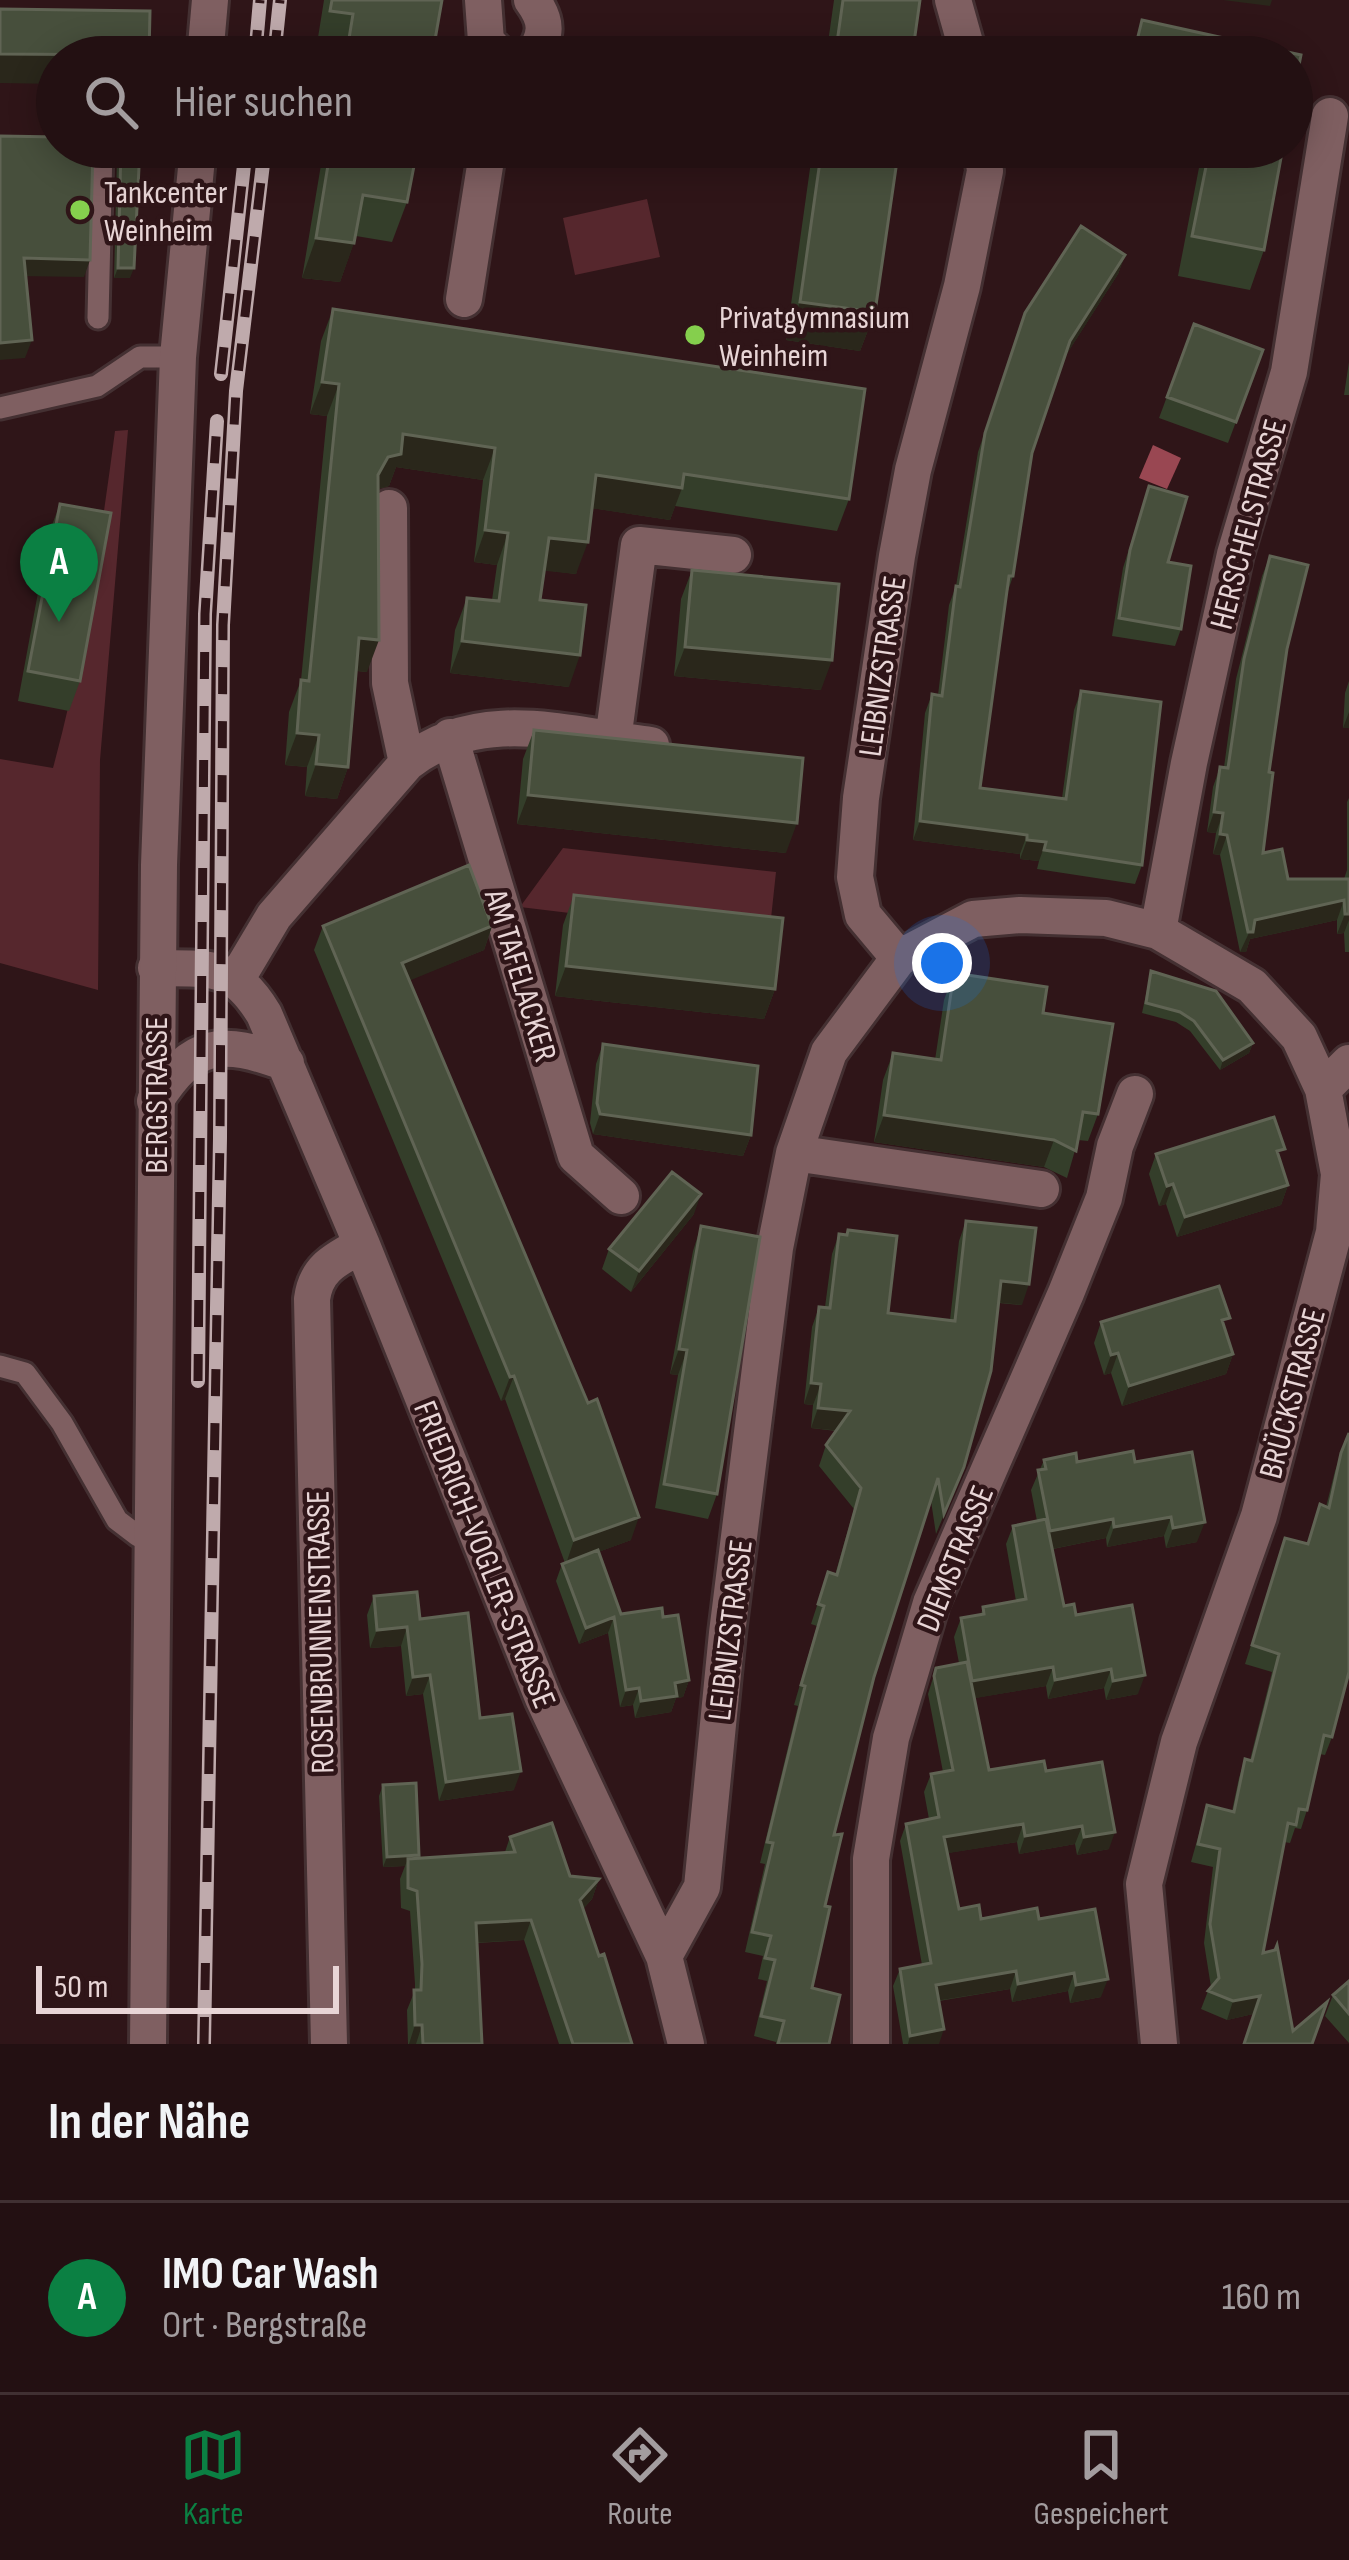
<!DOCTYPE html>
<html lang="de">
<head>
<meta charset="utf-8">
<style>
	:root { --surface:#231012; --page:#2f1e20; --text:#f1f3f6; --muted:#a39d9f; --line:#403032; --accent:#0b8043 }
	body { margin:0; font-family:"Sofia Sans Condensed",sans-serif; background:var(--page); color:var(--text) }
	.scale { position:absolute; left:36px; bottom:30px; width:303px; box-sizing:border-box; padding-left:12px; border:6px solid #e8d5d6; border-top:0; font-size:33px; line-height:42px; white-space:nowrap; color:#e8d5d6; -webkit-text-stroke:9px #2f1518; paint-order:stroke }
	.you { position:absolute; left:942px; top:963px; width:42px; height:42px; margin:-30px; border:9px solid #fff; border-radius:50%; background:#1a73e8; box-shadow:0 0 0 18px #1a73e833 }
	.badge { display:grid; place-items:center; width:78px; height:78px; border-radius:50%; background:var(--accent); color:#fff; font-size:39px; font-weight:700 }
	.pin { position:absolute; translate:-50% -99px; filter:drop-shadow(0 3px 6px #0008) }
	.pin::after { content:''; position:absolute; top:63px; width:42px; height:36px; background:inherit; clip-path:polygon(0 0,100% 0,50% 100%) }
	.list { margin:0; padding:0; list-style:none }
	h2 { display:flex; justify-content:space-between; align-items:center; height:156px; margin:0; padding:0 48px; font-size:51px }
	h2 small { font-size:39px; font-weight:400; color:var(--muted) }
	.list li { display:grid; grid-template-columns:78px 1fr auto; gap:36px; align-items:center; box-sizing:border-box; height:192px; padding:0 48px; border-top:3px solid var(--line) }
	.list b { display:block; font-size:45px; white-space:nowrap }
	.list p { margin:0; font-size:39px; white-space:nowrap; color:var(--muted) }
	.list em { font-size:39px; font-style:normal; color:var(--muted) }
	.icon { flex:none; width:66px; height:66px; fill:none; stroke:currentColor; stroke-width:2; stroke-linecap:round; stroke-linejoin:round }
	.map { position:relative; flex:none; width:1349px; height:2044px; overflow:hidden }
	.search { position:absolute; background:var(--surface); box-shadow:0 6px 30px #0003; left:36px; right:36px; top:36px; height:132px; display:flex; align-items:center; gap:30px; box-sizing:border-box; padding:0 42px; border-radius:66px; color:var(--muted); font-size:45px }
	.sheet { height:348px; background:var(--surface) }
	nav { display:flex; justify-content:space-around; align-items:center; box-sizing:border-box; height:168px; border-top:3px solid var(--line); background:var(--surface); font-size:33px; color:var(--muted) }
	nav a { display:grid; justify-items:center; gap:6px }
	nav .on { color:var(--accent) }
	.map>svg:first-child { display:block }
	.green { fill:#56272d }
	.water { fill:#994752 }
	.lines { fill:none; stroke-linecap:round; stroke-linejoin:round }
	.lane-casing { stroke:#443032; stroke-width:27 }
	.street-casing { stroke:#443032; stroke-width:42 }
	.secondary-casing { stroke:#443032; stroke-width:42 }
	.lane { stroke:#7f5f61; stroke-width:21 }
	.street { stroke:#7f5f61; stroke-width:36 }
	.secondary { stroke:#7f5f61; stroke-width:36 }
	.rail-casing { stroke:#bfaaac; stroke-width:14 }
	.rail { stroke:#2f1518; stroke-width:9; stroke-dasharray:27; stroke-linecap:butt }
	.wall { fill:#343e2a }
	.shaded-wall { fill:#2a271b }
	.building { fill:#474f3c; stroke:#606454; stroke-width:3 }
	.poi-dot { fill:#85cf4d; stroke:#2f1518; stroke-width:4.5 }
	.labels { text-anchor:middle; stroke-width:9; stroke-linejoin:round; paint-order:stroke }
	.poi-label { font-size:33px; fill:#e8d5d6; stroke:#2f1518; text-anchor:start }
	.street-label { font-size:33px; fill:#e8d5d6; stroke:#2f1518 }
</style>
</head>
<body>
<div class="map">
<svg width="1349" height="2044" viewBox="0 0 1349 2044">
	<rect width="100%" height="100%" fill="#2f1518"/>
	<path class="green" d="M647,199l13,58 -85,18 -12,-57z
		M128,430l-28,330 -2,230 -98,-27v-204l53,9c30,-110 47,-223 62,-337z
		M563,848l213,24 -7,65 -249,-30z"/>
	<path class="water" d="M1153,445l28,13 -14,31 -28,-11z"/>
	<g class="lines">
		<g class="lane-casing">
			<path id="lane" d="M98,318l4,-171
				M0,408l97,-22 43,-29h38
				M0,1366l25,7 37,50 55,97 21,16 14,1"/>
		</g>
		<g class="street-casing">
			<path id="street" d="M483,0l3,41 15,16
				M532,0c16,22 15,35 0,57
				M953,0l16,57
				M464,299l24,-152
				M389,508l1,175 17,80
				M450,737l126,419 45,40
				M613,740l26,-195 94,10
				M1158,931l31,-168 46,-209 54,-182 41,-256
				M899,958l-36,-43 -8,-38 6,-79 36,-242 16,-86 49,-184 23,-115 -3,-24
				M156,968c55,1 77,-5 108,46l98,231 181,453 121,258 22,88
				M237,978l37,-62 133,-153c73,-58 160,-28 244,-18
				M1323,1089l26,-26
				M155,1101c38,-60 66,-62 131,-38
				M794,1153l247,36
				M664,1956l38,-69 25,-254 48,-385 19,-95 35,-101 70,-94 74,-39 47,-4 86,3 52,13 94,55 47,51 24,52 16,85 -5,58 -75,284 -80,226 -35,142 15,160
				M329,2044l-17,-745c4,-31 23,-39 50,-54
				M871,2044v-185l20,-121 40,-135 135,-310 38,-95 11,-52 20,-52"/>
		</g>
		<g class="secondary-casing">
			<path id="secondary" d="M205,57l5,-57
				M148,2044l11,-1179 19,-508 20,-210"/>
		</g>
		<use href="#lane" class="lane"/>
		<use href="#street" class="street"/>
		<use href="#secondary" class="secondary"/>
		<g class="rail-casing">
			<path id="rail" d="M255,57l5,-57
				M274,57l6,-57
				M221,374l25,-227
				M198,1381l7,-767 12,-193
				M204,2044l16,-906 3,-513 13,-234 29,-244"/>
		</g>
		<use href="#rail" class="rail"/>
	</g>
	<path class="wall" d="M324,0h118l-10,57h-94l1,-3 -23,-4z
		M834,0h86l-8,57h-86z
		M120,147l10,131h-16l3,-122z
		M324,147h48l-1,11 36,44 -15,40 -36,-6 -16,46 -38,-4z
		M813,147h86l-24,165 -15,39 -74,-11z
		M1203,147h80l-19,103 -14,40 -72,-14z
		M1125,255l-7,19 -54,84 -32,95 -19,123 -6,18 -27,194 82,10 12,-88 7,-19 61,174 -7,19 -98,-15 2,-8 -19,-2v-5l-107,-14 12,-127 7,-19 6,1 11,-90 7,-19 22,-134 47,-139z
		M333,309l516,190 -12,32 -162,-25 -5,14 -78,-12 -16,66 -32,-4 -4,30 29,87 -119,-14 5,-43 12,-32 25,2 5,-35 -23,-3 9,-82 -87,-13 -7,19 -11,3 -11,183 -10,-1 -9,96 -11,32 -32,-3 2,-29 -22,-2 4,-53 12,-32 26,-264 -17,-2 11,-73z
		M1194,324l69,26 -35,93 -69,-25z
		M1349,362v33h-5z
		M1149,486l19,76 13,67 -6,17 -63,-10 11,-68z
		M60,504l20,177 -11,30 -51,-10 31,-168z
		M1270,556l17,93 -18,123 -6,81 25,26h56l3,-9v-68l2,-4v154h-4l-1,-19 -7,1v-14l-87,19 -4,13h-6l-20,-97 -7,-1 3,-21 -9,-1 6,-45 7,-20h4l12,-88 26,-103z
		M692,570l129,120 -147,-14 7,-77z
		M1349,681v47h-6l2,-35z
		M534,730l252,123 -269,-29 6,-65z
		M574,895l201,94 -11,30 -209,-23 8,-71z
		M323,926h169l-8,24 -75,30 222,560 -33,12 23,62 42,3 26,63 -6,17 -7,1 -5,14 -36,6 -2,-13 -13,2 -12,-74 -29,11 -23,-63 6,-17 3,-1 -60,-164 -4,2 -187,-451z
		M1151,971l102,72 -4,10 -29,17 -30,-39 -14,-9 -34,-9z
		M954,973l89,40 55,101 -10,27 -10,-1 -11,38 -23,-11 -170,-25 9,-62 10,-27 42,7 9,-60z
		M603,1044l148,91 -8,21 -150,-22 -3,-11 6,-59z
		M1156,1154l124,7 8,24 -7,20 -104,32 -11,-33 -7,2 -10,-32z
		M694,1214l-63,78 -29,-23 7,-20z
		M966,1221l56,84 -23,-2 -35,164 -28,67 -5,-33 -57,176 -40,158 -22,153 17,56h-53v-2l-22,-6 13,-55 -9,-2 5,-23 -18,-4 20,-88 -5,-1 38,-157 -4,-1 23,-79 -6,-2 17,-52 7,3 19,-66 -35,-43 7,-21 10,-14 -25,-3 2,-23 -9,-1 8,-77 7,-20h6l7,-53 7,-20 7,1 2,-5 40,83 62,7 9,-79z
		M701,1226l16,268 -9,25 -53,-11 23,-133 -8,-1 23,-123z
		M1101,1322l124,8 8,24 -7,20 -104,32 -11,-33 -7,2 -10,-32z
		M1349,1433l-17,304 -7,18 -6,-1 -12,56 -6,19 -6,-1 -5,15 -6,-1 -21,111 30,78 19,13 -59,-30 -26,6 -26,-11 7,-18 3,-4 -7,-44 9,-76 -22,-5 16,-57 25,6 7,-33 6,-19 5,1 22,-88 -27,-8 40,-126 22,6 13,-40 6,3 9,-36z
		M1044,1460l91,2 62,80 -31,6 -2,-12 -57,11 -1,-9 -53,11 11,57 12,9 62,79 -32,6 -2,-12 -56,11 -2,-13 -72,12 15,72 57,1 63,78 -32,6 -2,-11 -56,10 -2,-12 -70,11 12,56 22,10h58l62,78 -31,6 -2,-12 -56,11 -2,-13 -71,12v43h-36l-10,-58 7,-17 22,-4 -22,-124 6,-17 23,-5 -5,-27 7,-18 12,-2 -15,-78 8,-26 23,-5 -5,-26 7,-19 20,-4 2,-7 33,-6 -10,-57 7,-18 24,-5 -6,-31z
		M374,1596l46,23 60,99 34,72 -75,11 -16,-107 -17,2 -5,-50 -31,2 -3,-33z
		M383,1785l35,73 87,-6 5,-15 60,39 29,3 -7,20 -9,10 49,135h-73l-35,-104 -47,3 5,101h-74l-1,-34 8,-20v-6l-5,-73 -9,-3 -1,-29 5,-13 -22,1 -4,-71z
		M1349,1981v62l-24,-27 8,-21z"/>
	<path class="shaded-wall" d="M1223,0h49l-2,6z
		M0,54l149,1 -1,2h-91v27l-57,-1z
		M316,238l38,5 -14,39 -38,-4z
		M1125,255l-7,19 -55,86 7,-19z
		M24,258l66,2 -6,17 -66,-1z
		M118,268h16l-4,10h-16z
		M800,302l75,10 -15,39 -74,-11z
		M32,340l-7,18 -25,2v-17z
		M322,382l17,2 -12,32 -17,-2z
		M403,434l92,14 -12,32 -87,-13 -7,19 -12,3 1,-14z
		M596,475l86,13 -12,32 -86,-13z
		M485,530l23,3 -11,32 -23,-3z
		M549,538l39,4 -12,32 -39,-4z
		M359,638l20,2 -12,32 -19,-2z
		M462,641l118,14 -11,32 -119,-14z
		M685,647l147,13 -11,30 -147,-14z
		M1349,712v16h-6z
		M297,733l22,2 -12,32 -22,-2z
		M316,764l32,3 -11,32 -32,-3z
		M528,795l269,28 -11,30 -269,-29z
		M1214,812l9,1 -7,20 -9,-1z
		M920,821l107,14 -7,19 -107,-14z
		M1220,834l7,1 -7,20 -7,-1z
		M1027,840l19,2 -7,19 -19,-2z
		M1344,900l-7,20 -87,19 -4,13h-6l15,-32z
		M1345,914h4v6l-5,13 -7,1z
		M492,926l-8,24 -90,37 8,-24z
		M566,966l209,23 -11,30 -209,-23z
		M1253,1043l-4,10 -29,17 3,-10z
		M600,1114l151,21 -8,21 -150,-22z
		M884,1115l170,25 -10,27 -170,-25z
		M1173,1184l-7,20 -7,2 8,-20z
		M1288,1185l-7,20 -104,32 8,-20z
		M701,1194l-7,20 -63,78 8,-21z
		M1001,1281l28,3 -7,21 -28,-3z
		M679,1349l8,1 -9,25 -8,-1z
		M1118,1353l-7,20 -7,2 7,-20z
		M1233,1354l-7,20 -104,32 7,-20z
		M514,1376l-9,23 -4,2 9,-24z
		M811,1383l10,1 -8,21 -9,-1z
		M818,1408l32,3 -8,20 -31,-3z
		M639,1517l-8,23 -65,24 8,-24z
		M1171,1517l-7,19 -57,11 7,-20z
		M1113,1519l-7,19 -64,13 8,-20z
		M1205,1522l-8,20 -31,6 7,-20z
		M614,1617l-6,16 -29,11 7,-16z
		M407,1627l-6,19 -31,2 7,-18z
		M1053,1667l-7,19 -81,14 7,-19z
		M1111,1669l-7,19 -56,11 7,-19z
		M430,1675l-7,19 -17,2 7,-19z
		M1145,1675l-7,19 -32,6 7,-19z
		M689,1680l-6,17 -7,1 -5,14 -36,6 6,-17 34,-18z
		M639,1688l-6,17 -13,2 6,-17z
		M521,1771l-7,19 -75,11 7,-19z
		M1023,1824l-6,18 -80,13 7,-18z
		M1082,1826l-7,18 -56,10 6,-18z
		M1115,1832l-6,17 -32,6 7,-18z
		M419,1855l-4,10 -7,-6 -3,7 -22,1 4,-10z
		M599,1879l-7,20 -19,21 7,-20z
		M531,1920l-7,20 -55,3 7,-20z
		M1016,1971l-6,18 -81,13 7,-17z
		M1074,1973l-6,18 -56,11 6,-18z
		M1108,1979l-7,18 -31,6 6,-18z
		M1260,1996l-7,18 -26,6 6,-19z
		M415,2025h7l-6,19h-7z
		M944,2029l-5,15h-31l2,-8z"/>
	<path class="building" d="M332,0h110l-10,57h-86l7,-43 -23,-3z
		M843,0h77l-8,57h-77z
		M0,9l150,2 -1,44 -149,-1z
		M1142,20l159,35 -9,46v-44h-159z
		M0,136l57,1v10h36l-3,113 -66,-2 8,82 -32,3z
		M121,147h19l-6,121h-16z
		M331,147h41l-1,11 43,8 -7,36 -44,-7 -9,48 -38,-5z
		M822,147h77l-24,165 -75,-10z
		M1210,147h73l-19,103 -72,-14z
		M1081,226l44,29 -55,86 -38,112 -19,123h-4l-29,212 86,11 15,-108 80,11 -19,163 -98,-15 2,-8 -19,-2v-5l-107,-14 12,-127 10,2 14,-110 4,1 25,-154 40,-120z
		M333,309l532,80 -16,110 -165,-25 -2,14 -86,-13 -8,67 -39,-4 -9,62 46,5 -6,50 -118,-14 5,-43 32,3 9,-68 -23,-3 10,-82 -92,-14 -2,20 -13,3 -10,18 1,165 -20,-2 -11,129 -32,-3 3,-29 -22,-2 4,-53 8,1 30,-297 -17,-2z
		M1194,324l69,26 -27,72 -69,-25z
		M1149,486l38,11 -19,65 23,4 -10,63 -62,-11 11,-68z
		M60,504l51,9 -31,168 -52,-10z
		M1270,556l38,9 -21,84 -18,123 4,1 -10,80 19,-4 6,30h61v35h-4l-1,-14 -89,20 -2,12h-5l-21,-97 -7,-1 3,-21 -9,-1 6,-45 8,1 16,-109z
		M692,570l147,14 -7,76 -147,-13z
		M534,730l269,28 -6,65 -269,-28z
		M469,865l23,61 -90,37 186,440 9,-4 42,118 -65,23 -60,-164 -4,1 -187,-451z
		M574,895l209,23 -8,71 -209,-23z
		M1151,971l65,20 37,52 -30,17 -29,-39 -14,-9 -34,-9z
		M954,973l93,14 -4,26 70,11 -15,90 -15,-2 -7,39 -22,-11 -170,-25 9,-62 48,7z
		M603,1044l155,22 -7,69 -151,-21 -3,-11z
		M1274,1117l11,32 -8,2 11,34 -103,32 -12,-33 -6,2 -11,-32z
		M672,1172l29,22 -62,77 -30,-22z
		M966,1221l70,7 -7,56 -28,-3 -10,90 -27,96 -20,47 -6,-36 -64,199 -40,158 8,-1 -17,72 5,1 -18,81 28,7 -11,49h-51l6,-23 -23,-5 14,-56 -10,-2 6,-22 -19,-4 21,-89 -6,-1 38,-156 -4,-1 23,-79 -6,-2 10,-32 9,3 24,-87 -35,-43 24,-34 -32,-3 3,-24 -10,-1 8,-76 11,1 9,-74 8,1 1,-5 49,6 -9,77 67,8z
		M701,1226l59,11 -43,257 -53,-10 23,-134 -8,-1z
		M1219,1286l11,32 -8,2 11,34 -104,32 -11,-33 -7,2 -10,-33z
		M1349,1433v239l-17,65 -8,-2 -17,75 -8,-1 -3,16 -8,-2 -25,130 12,-3 2,-5 16,86 34,-29 -15,42h-68l16,-48 -27,5 -25,-10 11,-13 -9,-54 10,-75 -22,-5 9,-39 27,7 11,-53 7,2 27,-107 -27,-9 33,-107 23,6 12,-40 9,4 12,-55z
		M1133,1451l2,11 57,-10 13,70 -32,6 -2,-11 -57,10 -1,-8 -63,12 -12,-61 8,-1 -2,-9 32,-7 1,9z
		M1046,1519l18,87 10,-2 2,11 56,-10 13,70 -32,6 -2,-12 -56,11 -2,-13 -81,14 -11,-63 23,-4 -1,-7 43,-8 -13,-73z
		M598,1550l23,64 41,-6 1,9 15,-2 11,65 -14,3 2,13 -36,5 -2,-13 -13,2 -12,-73 -28,11 -24,-64z
		M417,1592l3,27 48,-6 12,105 32,-4 9,57 -75,11 -16,-107 -17,2 -6,-50 -30,3 -3,-34z
		M967,1662l22,108 55,-9 2,10 56,-9 13,70 -31,5 -2,-11 -57,10 -2,-12 -79,13 15,72 20,-4 2,14 56,-11 2,11 56,-10 13,70 -32,6 -2,-12 -56,11 -2,-13 -80,14 8,44 -34,7 -10,-67 31,-6 -25,-139 33,-7 -8,-43 22,-4 -19,-94 2,-8z
		M416,1783l3,72 -32,2 -4,-72z
		M552,1823l18,53 29,3 -19,21 19,56 5,-2 28,90h-59l-42,-124 -55,3 6,121h-59l-1,-19h-7l-1,-35h7l1,-26 -5,-73 -9,-3v-29l107,-7 -5,-15z
		M1349,1981v33l-16,-19z"/>
	<g class="poi-dot">
		<circle cx="80" cy="210" r="12"/>
		<circle cx="695" cy="335" r="12"/>
	</g>
	<g class="labels">
		<g class="poi-label">
			<text x="104" y="203">Tankcenter<tspan x="104" dy="38">Weinheim</tspan></text>
			<text x="719" y="328">Privatgymnasium<tspan x="719" dy="38">Weinheim</tspan></text>
		</g>
		<g class="street-label">
			<text transform="translate(1247 524) rotate(-75)" y="12">HERSCHELSTRASSE</text>
			<text transform="translate(881 666) rotate(-82)" y="12">LEIBNIZSTRASSE</text>
			<text transform="translate(522 975) rotate(73)" y="12">AM TAFELACKER</text>
			<text transform="translate(155 1095) rotate(-90)" y="12">BERGSTRASSE</text>
			<text transform="translate(1291 1393) rotate(-75)" y="12">BRÜCKSTRASSE</text>
			<text transform="translate(486 1554) rotate(68)" y="12">FRIEDRICH-VOGLER-STRASSE</text>
			<text transform="translate(954 1558) rotate(-68)" y="12">DIEMSTRASSE</text>
			<text transform="translate(729 1630) rotate(-83)" y="12">LEIBNIZSTRASSE</text>
			<text transform="translate(319 1632) rotate(-91)" y="12">ROSENBRUNNENSTRASSE</text>
		</g>
	</g>
</svg>
<div class="scale">50 m</div>
<div class="you"></div>
<div class="pin badge" style="left:59px;top:622px">A</div>
<div class="search"><svg class="icon" aria-label="search" viewBox="0 0 24 24"><circle cx="10" cy="10" r="6"/><path d="M15 15l6 6"/></svg>Hier suchen</div>
</div>
<section class="sheet">
<h2>In der Nähe<small></small></h2>
<ul class="list">
<li><span class="badge">A</span><div><b>IMO Car Wash</b><p>Ort · Bergstraße</p></div><em>160 m</em></li>
</ul>
</section>
<nav>
<a class="on"><svg class="icon" aria-label="map" viewBox="0 0 24 24"><path d="M3 6l6-2 6 2 6-2v14l-6 2-6-2-6 2zM9 4v14M15 6v14"/></svg>Karte</a>
<a><svg class="icon" aria-label="directions" viewBox="0 0 24 24"><path d="M12 3l9 9-9 9-9-9zM9 14v-3h6M13 9l2 2-2 2"/></svg>Route</a>
<a><svg class="icon" aria-label="saved" viewBox="0 0 24 24"><path d="M7 4h10v16l-5-4-5 4z"/></svg>Gespeichert</a>
</nav>
</body>
</html>
